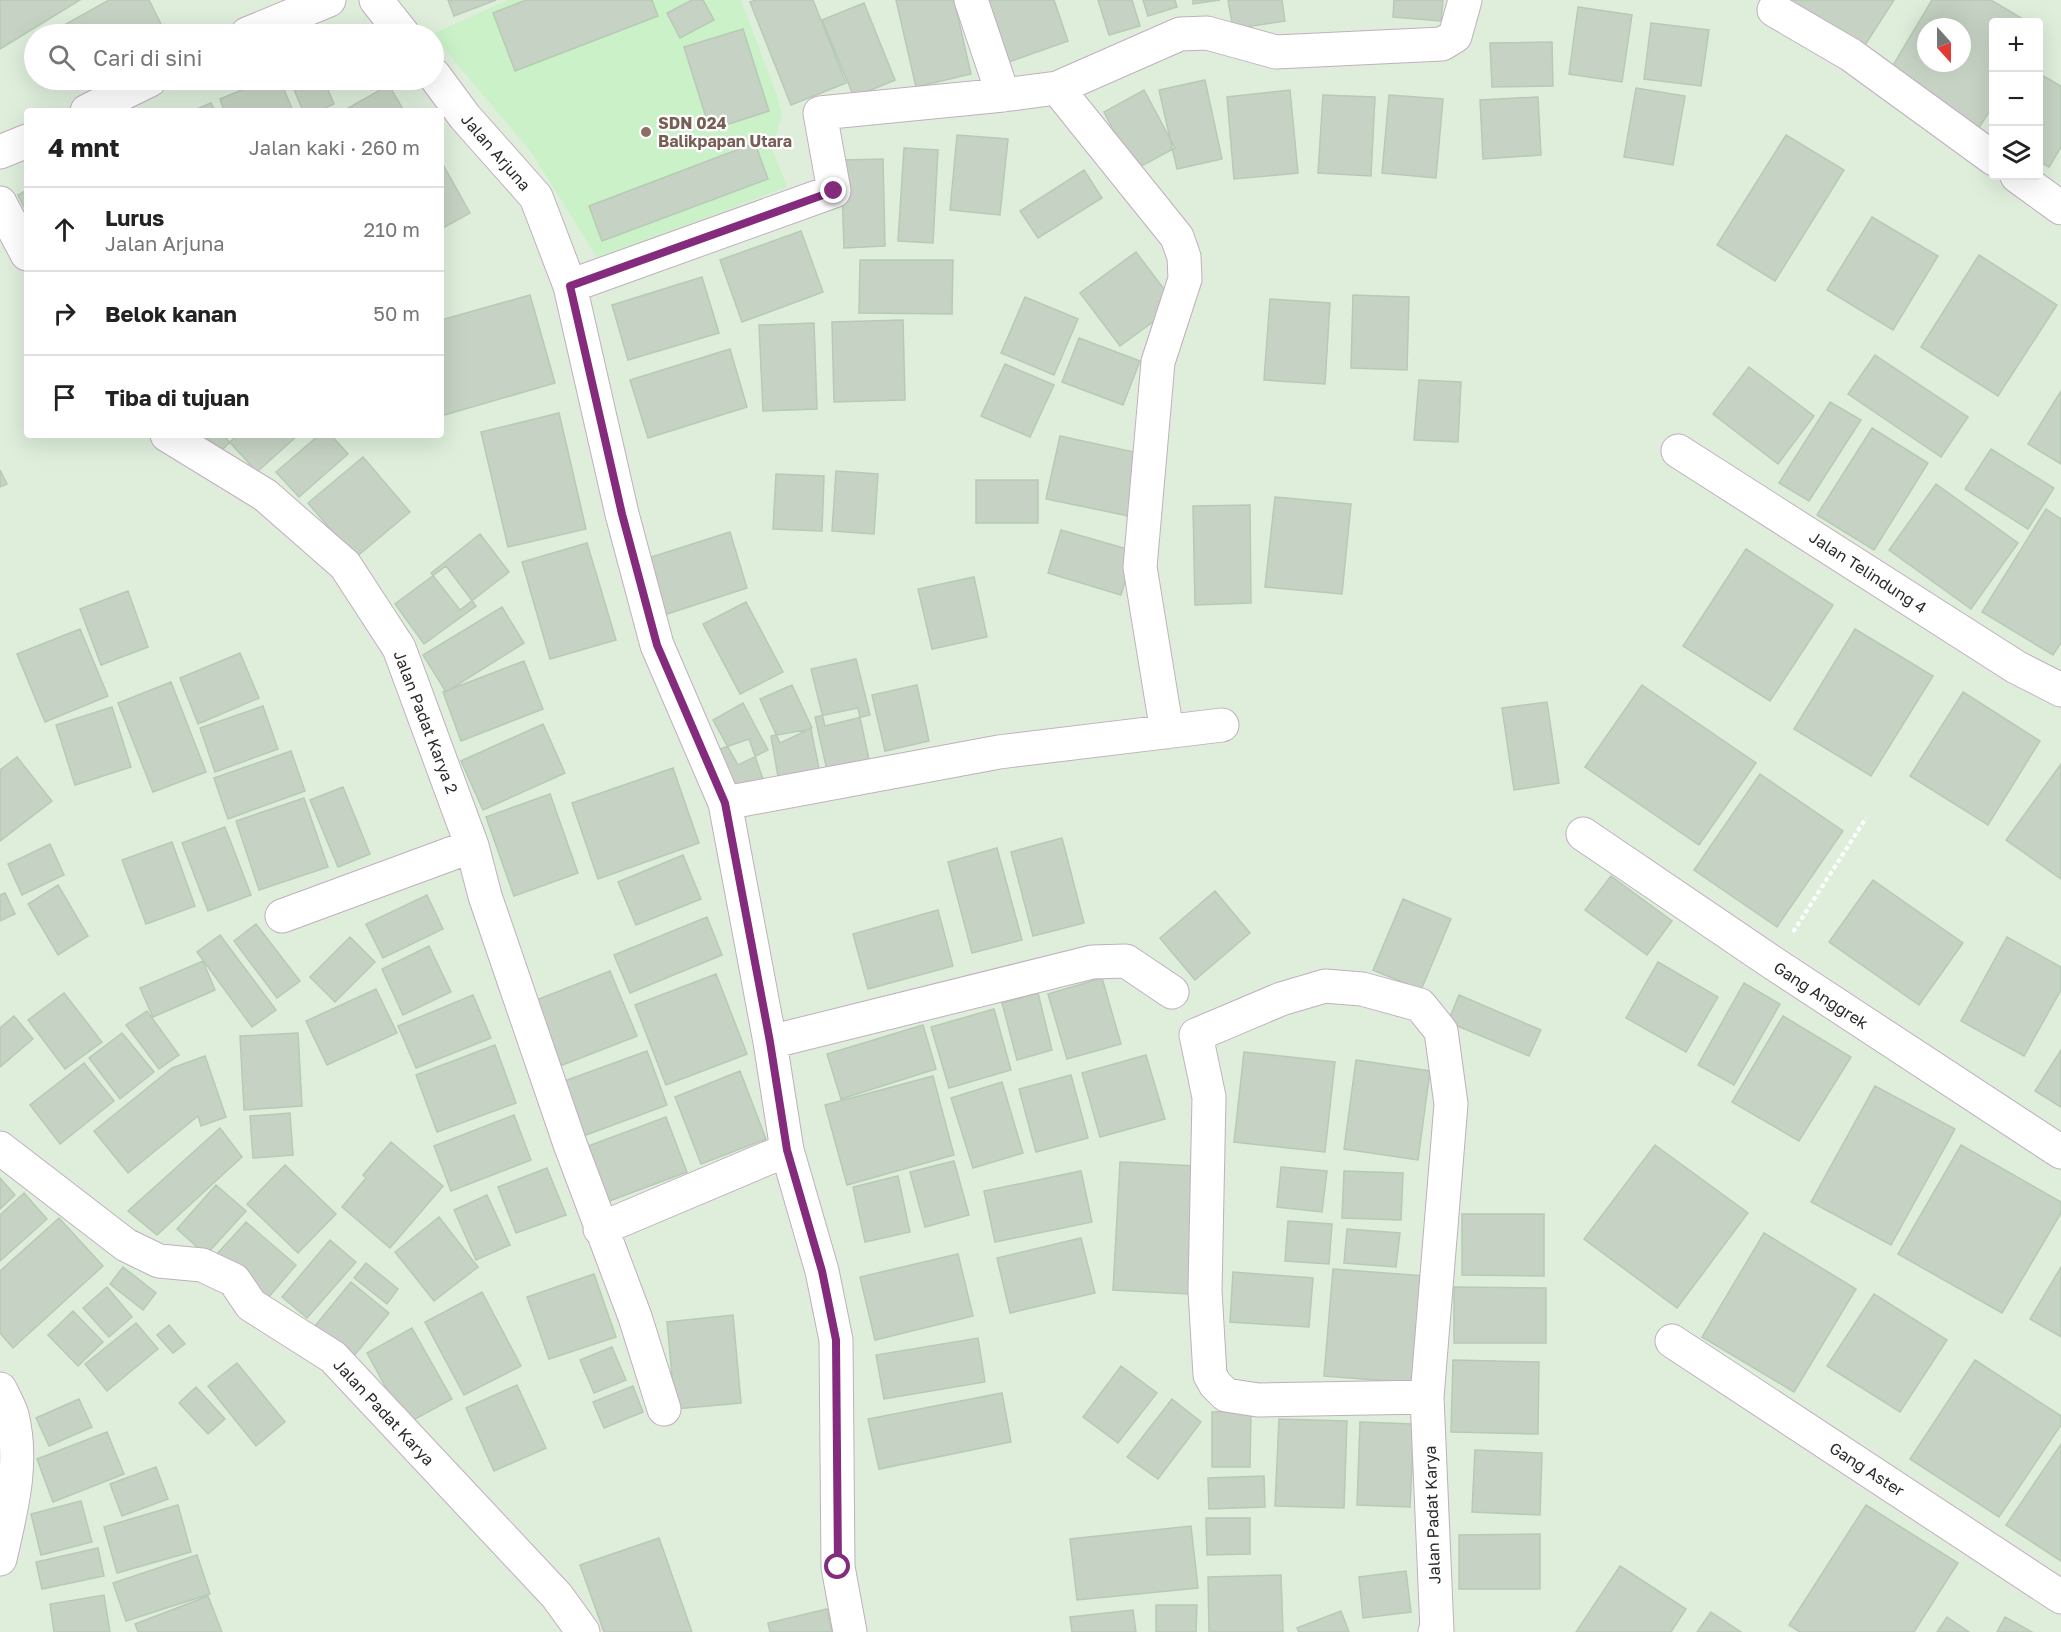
<!DOCTYPE html>
<html lang="id">
<head>
<meta charset="utf-8">
<style>
	:root { --surface:#fff; --page:#f2f2f2; --text:#222; --muted:#767676; --line:#e0e0e0 }
	body { margin:0; font-family:"Golos Text",sans-serif; background:var(--page); color:var(--text) }
	.controls { position:absolute; right:18px; top:18px; display:grid; overflow:hidden; border-radius:6px; box-shadow:0 6px 24px #0002 }
	.controls button { width:54px; height:54px; display:grid; place-items:center; padding:0; border:0; border-bottom:2px solid var(--line); background:var(--surface); color:var(--text); font:30px sans-serif }
	.compass { position:absolute; left:1917px; top:18px; width:54px; height:54px; border-radius:50%; background:var(--surface); box-shadow:0 6px 24px #0002; rotate:159deg }
	.stop { position:absolute; width:18px; height:18px; margin:-14px; border:4px solid #852b7e; border-radius:50%; background:#fff }
	.stop.end { background:#852b7e; border-color:#fff; box-shadow:0 2px 6px #0008 }
	.list { margin:0; padding:0; list-style:none }
	h2 { display:flex; justify-content:space-between; align-items:center; height:78px; margin:0; padding:0 24px; font-size:26px }
	h2 small { font-size:20px; font-weight:400; color:var(--muted) }
	.list li { display:grid; grid-template-columns:39px 1fr auto; gap:18px; align-items:center; box-sizing:border-box; height:84px; padding:0 24px; border-top:2px solid var(--line) }
	.list b { display:block; font-size:22px; white-space:nowrap }
	.list p { margin:0; font-size:20px; white-space:nowrap; color:var(--muted) }
	.list em { font-size:20px; font-style:normal; color:var(--muted) }
	.icon { flex:none; width:33px; height:33px; fill:none; stroke:currentColor; stroke-width:2; stroke-linecap:round; stroke-linejoin:round }
	.map { position:relative; flex:none; width:2061px; height:1632px; overflow:hidden }
	.search { position:absolute; background:var(--surface); box-shadow:0 6px 24px #0002; left:24px; top:24px; width:420px; height:66px; display:flex; align-items:center; gap:15px; box-sizing:border-box; padding:0 21px; border-radius:33px; color:var(--muted); font-size:22px }
	.panel { position:absolute; background:var(--surface); box-shadow:0 6px 24px #0002; left:24px; top:108px; width:420px; height:330px; border-radius:6px }
	.map>svg:first-child { display:block }
	.education { fill:#cbf1c9 }
	.building { fill:#c6d3c4; stroke:#b7cab5; stroke-width:1.5; fill-rule:evenodd }
	.lines { fill:none; stroke-linecap:round; stroke-linejoin:round }
	.minor-casing { stroke:#c0b0be; stroke-width:35 }
	.path { stroke:#fff; stroke-width:4; stroke-dasharray:4.5 3; stroke-linecap:butt }
	.minor { stroke:#fff; stroke-width:33 }
	.route { stroke:#852b7e; stroke-width:8 }
	.education-dot { fill:#8d6e63; stroke:#fff; stroke-width:2 }
	.labels { text-anchor:middle; stroke-width:4.5; stroke-linejoin:round; paint-order:stroke }
	.education-label { font-size:16px; font-weight:bold; fill:#785e54; stroke:#fff; text-anchor:start }
	.street-label { font-size:16px; fill:#2b2b2b; stroke:#fff }
</style>
</head>
<body>
<div class="map">
<svg width="2061" height="1632" viewBox="0 0 2061 1632">
	<rect width="100%" height="100%" fill="#deeedb"/>
	<path class="education" d="M508,0h233l36,96 5,19 -10,34 15,38 -189,72 -67,-107 -99,-118z"/>
	<path class="building" d="M0,0h80l-80,49z
		M109,0h40l17,34h-118z
		M448,0h48l-42,16z
		M526,0h126l6,16 -143,55 -22,-58z
		M692,0h11l11,20 -34,18 -13,-25z
		M756,0h57l33,83 -55,22 -41,-103z
		M896,0h58l17,74 -55,13z
		M980,0h74l14,41 -65,23z
		M1098,0h34l8,26 -31,9z
		M1143,0h32l2,7 -29,9z
		M1193,0h27l-27,4z
		M1228,0h54l3,21 -52,8z
		M1394,0h49l-2,21 -48,-4z
		M1770,0h124l-36,56z
		M1932,0h59l37,22h-34v82l-17,27 -91,-54zM1926,27h36v36h-36z
		M864,3l31,77 -41,17 -32,-77z
		M1578,7l54,8 -10,67 -53,-8z
		M1651,23l58,7 -8,56 -57,-7z
		M743,29l26,82 -59,19 -26,-83z
		M1552,42l1,44 -61,1 -2,-44z
		M2038,73l23,13v61l-12,20 -11,-6z
		M266,80h14l13,31h-69l-4,-12z
		M290,80h34l10,24 -16,7h-15z
		M1205,80l17,79 -45,10 -18,-79z
		M389,85l15,26h-61z
		M1636,88l49,8 -12,69 -49,-8z
		M1144,90l31,58 -41,22 -30,-58z
		M1290,90l8,83 -64,6 -7,-82z
		M1323,95l52,2 -4,79 -53,-3z
		M1389,95l54,4 -7,79 -54,-5z
		M1538,97l3,58 -58,4 -3,-59z
		M211,103l4,8h-23z
		M957,135l51,4 -8,76 -50,-5z
		M1786,135l58,35 -69,111 -58,-36z
		M755,143l13,36 -166,62 -13,-35z
		M904,148l34,2 -5,93 -35,-2z
		M883,159l2,87 -41,2 -3,-88z
		M441,161l29,52 -29,16z
		M1084,170l18,28 -64,40 -18,-27z
		M27,190v23l-9,-18z
		M1872,217l66,39 -45,74 -66,-40z
		M801,231l22,61 -81,30 -22,-62z
		M1136,252l40,53 -56,41 -40,-53z
		M1979,255l78,50 -59,91 -77,-49z
		M860,260h93l-1,54 -93,-1z
		M702,277l17,56 -91,27 -16,-55z
		M530,295l25,88 -114,33v-96z
		M1353,295l56,2 -2,73 -56,-2z
		M1025,297l53,22 -24,56 -53,-22z
		M1270,299l60,4 -5,81 -61,-4z
		M903,320l2,80 -71,2 -2,-80z
		M814,323l3,86 -54,2 -4,-86z
		M1079,338l61,23 -17,44 -61,-23z
		M730,349l17,58 -99,31 -18,-58z
		M1875,355l93,62 -27,40 -93,-63z
		M1005,364l49,21 -24,52 -49,-21z
		M1749,367l65,49 -36,48 -65,-50z
		M1419,380l42,2 -3,60 -44,-2z
		M2061,391v73l-33,-20z
		M1830,402l31,18 -52,81 -30,-18z
		M559,413l27,116 -78,18 -27,-115z
		M1872,428l56,35 -54,87 -57,-35z
		M209,435h28l-17,17 -14,-15z
		M225,435h70l2,1 -40,36 -33,-36z
		M319,435h12l17,19 -49,43 -23,-25z
		M1060,436l83,18 -14,62 -83,-17z
		M1991,449l63,39 -26,41 -63,-40z
		M363,457l47,55 -55,46 -47,-55z
		M0,470l7,14 -7,3z
		M836,471l42,3 -4,60 -42,-3z
		M776,474l48,2 -2,55 -49,-2z
		M976,480h62v43h-62z
		M1936,484l82,59 -47,66 -82,-59z
		M1275,497l76,7 -9,90 -77,-7z
		M1250,505l1,98 -56,2 -2,-99z
		M2046,509l15,10v124l-8,12 -71,-43z
		M1061,530l73,21 -13,44 -73,-22z
		M730,532l17,56 -86,28 -19,-56z
		M480,534l29,38 -49,38 -29,-37z
		M587,543l29,97 -66,19 -28,-97z
		M1746,549l87,56 -63,96 -87,-55z
		M446,566l30,40 -52,38 -29,-40z
		M974,577l13,60 -55,12 -14,-60z
		M128,591l20,56 -47,18 -21,-56z
		M746,602l37,70 -43,22 -37,-70z
		M502,607l22,36 -78,49 -23,-37z
		M80,629l28,67 -63,26 -28,-68z
		M1855,629l78,47 -62,100 -77,-47z
		M240,653l19,45 -61,26 -18,-46z
		M856,659l14,56 -45,11 -14,-57z
		M524,661l19,48 -82,32 -18,-49z
		M171,682l35,90 -53,20 -35,-89z
		M792,685l20,43 -32,15 -20,-44z
		M917,685l12,56 -44,10 -13,-56z
		M1642,685l114,78 -57,82 -114,-78z
		M1963,692l77,49 -52,84 -78,-49z
		M1547,702l12,81 -45,7 -12,-82z
		M743,703l25,47 -30,15 -25,-45z
		M263,706l15,43 -63,23 -15,-44z
		M112,707l19,60 -56,18 -19,-60z
		M858,708l13,61 -42,10 -14,-62z
		M543,724l22,49 -82,37 -22,-49z
		M811,729l9,45 -41,8 -8,-46z
		M749,739l15,43 -29,10 -15,-43z
		M291,751l14,40 -77,28 -14,-41z
		M17,757l35,44 -52,40v-71z
		M2061,764v115l-55,-39z
		M673,768l26,75 -101,36 -26,-76z
		M1760,774l83,57 -66,96 -83,-57z
		M343,787l27,67 -32,13 -28,-67z
		M550,794l28,79 -64,23 -28,-79z
		M304,798l24,69 -69,23 -23,-69z
		M225,827l26,68 -43,16 -26,-68z
		M1062,838l22,85 -51,13 -22,-84z
		M172,842l23,64 -49,18 -24,-64z
		M50,844l14,31 -42,20 -14,-31z
		M997,848l25,92 -50,13 -24,-91z
		M683,855l18,44 -65,26 -18,-43z
		M1611,876l61,45 -25,34 -62,-45z
		M1873,880l90,63 -44,62 -90,-63z
		M58,885l30,51 -30,19 -30,-51z
		M1215,891l35,42 -55,47 -35,-42z
		M5,893l10,21 -15,7v-26z
		M427,895l16,34 -60,29 -17,-34z
		M1403,899l48,20 -30,71 -48,-20z
		M938,910l15,56 -85,23 -15,-55z
		M707,917l15,38 -92,38 -16,-38z
		M256,924l44,57 -23,17 -43,-57z
		M220,935l56,75 -24,17 -55,-75z
		M350,937l25,25 -40,40 -25,-25z
		M2007,937l54,30v23l-37,66 -63,-35z
		M429,946l22,46 -48,23 -21,-46z
		M203,961l12,29 -62,27 -13,-29z
		M1658,962l60,35 -32,55 -60,-34z
		M610,971l27,65 -77,30 -26,-65z
		M716,974l31,80 -81,31 -31,-80z
		M1102,978l19,66 -54,15 -19,-65z
		M1744,983l36,21 -46,81 -36,-20z
		M376,989l21,44 -70,32 -21,-44z
		M64,993l38,49 -37,27 -37,-49z
		M1038,993l14,57 -35,10 -15,-57z
		M473,995l18,43 -75,30 -18,-42z
		M1459,995l82,35 -12,26 -81,-34z
		M994,1009l17,61 -62,18 -18,-61z
		M147,1011l32,44 -20,14 -33,-44z
		M14,1016l19,23 -33,28v-39z
		M1783,1016l68,41 -52,84 -67,-39z
		M923,1025l13,44 -95,30 -14,-45z
		M122,1033l32,39 -34,27 -31,-41z
		M298,1033l4,73 -58,4 -4,-74z
		M495,1045l21,58 -79,29 -21,-57z
		M2061,1050v57l-26,-16z
		M647,1051l20,54 -89,33 -19,-55z
		M1244,1052l91,10 -10,90 -91,-10z
		M1146,1055l19,64 -65,18 -18,-64z
		M205,1056l21,61 -25,9 -3,-10 -70,57 -34,-42 78,-63z
		M1356,1060l74,11 -12,89 -74,-11z
		M84,1063l30,38 -54,43 -30,-39z
		M740,1071l26,68 -65,25 -26,-67z
		M1071,1075l17,63 -52,14 -17,-63z
		M933,1076l21,79 -107,30 -22,-80z
		M1002,1082l21,71 -50,15 -22,-70z
		M1875,1086l80,43 -64,116 -80,-43z
		M290,1113l3,42 -40,3 -3,-42z
		M514,1115l17,45 -80,31 -17,-45z
		M666,1117l21,55 -83,31 -21,-55z
		M220,1128l22,29 -85,78 -29,-24z
		M391,1142l52,44 -53,62 -48,-41 24,-29 -3,-3z
		M1655,1145l93,68 -71,95 -93,-69z
		M1961,1145l100,57v11l-59,100 -104,-59z
		M954,1161l15,54 -44,12 -15,-55z
		M1120,1162l76,4 -7,128 -76,-4z
		M285,1165l51,49 -38,39 -51,-49z
		M1281,1167l46,4 -5,41 -45,-5z
		M547,1168l19,47 -50,18 -18,-46z
		M1081,1171l11,51 -97,20 -11,-51z
		M1344,1171l59,2 -2,47 -59,-2z
		M898,1176l12,56 -45,10 -12,-55z
		M0,1178l15,17 -15,14z
		M216,1185l30,26 -40,44 -29,-26z
		M24,1193l23,26 -47,42v-46z
		M487,1195l23,50 -34,15 -22,-50z
		M1462,1214h82v62l-82,-1z
		M439,1217l39,50 -44,34 -39,-49z
		M59,1218l44,48 -90,82 -13,-15v-62z
		M1288,1221l44,3 -3,40 -44,-3z
		M246,1222l50,43 -28,33 -51,-44z
		M1347,1229l53,4 -4,34 -52,-4z
		M1764,1233l92,56 -62,103 -92,-55z
		M1081,1238l14,55 -85,20 -13,-55z
		M330,1240l26,22 -49,56 -25,-21z
		M958,1254l15,62 -98,24 -15,-63z
		M366,1263l32,26 -11,15 -33,-26z
		M123,1267l33,26 -13,17 -33,-26z
		M2061,1267v70l-31,-18z
		M1333,1269l92,7 -9,107 -92,-7z
		M1233,1272l80,6 -4,49 -79,-5z
		M594,1274l22,63 -67,22 -22,-62z
		M351,1282l38,31 -36,44 -38,-31z
		M107,1287l25,30 -23,20 -26,-29z
		M1454,1287l92,1v55h-92z
		M482,1292l39,74 -57,29 -39,-73z
		M1874,1294l73,46 -47,72 -73,-46z
		M73,1311l30,31 -25,24 -30,-31z
		M733,1315l8,88 -66,6 -8,-87z
		M136,1323l22,26 -51,42 -22,-27z
		M169,1325l16,19 -12,9 -16,-18z
		M412,1328l40,71 -46,25 -39,-71z
		M978,1338l7,44 -101,17 -8,-44z
		M612,1347l14,33 -32,13 -14,-33z
		M1453,1360l86,2 -1,72 -87,-2z
		M1975,1360l86,56v9l-62,92 -89,-58z
		M237,1363l48,59 -29,24 -48,-60z
		M1121,1366l36,27 -39,50 -35,-26z
		M517,1385l29,63 -52,23 -28,-63z
		M633,1386l10,26 -39,16 -11,-26z
		M196,1387l29,32 -17,15 -29,-31z
		M1002,1393l9,49 -132,27 -11,-50z
		M79,1399l13,28 -43,19 -13,-28z
		M1172,1399l29,23 -43,57 -31,-22z
		M1251,1411l-1,56h-38v-55z
		M1279,1419l68,2 -3,87 -69,-2z
		M1360,1422l54,2 -4,83 -53,-2z
		M107,1432l17,42 -71,28 -16,-43z
		M2061,1444v117l-55,-36z
		M1475,1450l67,3 -2,62 -68,-3z
		M156,1467l12,32 -46,17 -12,-32z
		M1264,1476l1,31 -56,2 -1,-31z
		M81,1501l11,41 -51,13 -10,-41z
		M178,1505l13,47 -74,21 -13,-46z
		M1866,1505l92,58 -44,69h-114l-11,-7z
		M1206,1518h44v36l-43,1z
		M1191,1526l7,62 -121,12 -7,-61z
		M1540,1534v55h-81v-54z
		M659,1538l33,94h-88l-24,-67z
		M98,1548l6,28 -62,13 -6,-27z
		M197,1555l13,39 -84,27 -13,-38z
		M1620,1566l66,43 -15,23h-95z
		M1406,1571l5,41 -48,6 -4,-41z
		M1281,1575l2,57h-74l-1,-55z
		M104,1595l6,37h-56l-4,-28z
		M208,1596l14,36h-84l-3,-8z
		M1156,1605h41l-1,27h-40z
		M827,1609l5,23h-62l-2,-9z
		M1133,1610l3,22h-64l-2,-15z
		M1341,1611l8,21h-50l-2,-4z
		M1711,1612l30,20h-44z
		M1947,1617l22,15h-32z
		M2005,1617l27,15h-35z"/>
	<g class="lines">
		<g class="minor-casing">
			<path id="minor" d="M376,0l27,34
				M971,0l32,95
				M1774,10l77,45 143,104
				M247,34l82,-34
				M434,75l31,42 71,80 34,89 52,228 35,131 68,158 45,239 17,108 35,121 14,69 2,227 12,65
				M1057,88l120,149 7,20 1,22 -27,83 -18,205 27,165
				M87,111l63,-31
				M0,152l27,-11
				M2017,176l44,32
				M0,203l27,51
				M570,286l264,-95 -14,-78 183,-18 54,-7 123,-54 27,-1 69,19 166,-8 13,-8 10,-36
				M167,435l98,60 80,70 54,83 73,198 13,50 85,248 65,173 29,92
				M1678,451l338,216 45,23
				M725,803l274,-51 223,-27
				M1583,834l190,129 288,189
				M282,916l190,-70
				M770,1042l322,-80 34,-1 46,31
				M0,1148l126,97 33,16 43,4 32,15 17,25 82,52 224,239 26,36
				M600,1229l187,-79
				M1672,1341l389,256
				M0,1389c4,8 9,17 12,26 12,49 -1,95 -12,144
				M1427,1397l-169,3 -32,-5 -11,-11 -5,-9 -5,-84 4,-194 -13,-62 85,-36 44,-13 37,3 58,16 21,26 10,73 -24,293 10,234 -2,1"/>
		</g>
		<path class="path" d="M1793,932l73,-114"/>
		<use href="#minor" class="minor"/>
	</g>
	<g class="lines">
		<path class="route" d="M834,191l-264,95 52,228 35,131 68,158 45,239 17,108 35,121 14,69 2,227"/>
	</g>
	<circle class="education-dot" cx="646" cy="132" r="6"/>
	<g class="labels">
		<g class="education-label">
			<text x="658" y="129">SDN 024<tspan x="658" dy="18">Balikpapan Utara</tspan></text>
		</g>
		<g class="street-label">
			<text transform="translate(496 152) rotate(49)" y="6">Jalan Arjuna</text>
			<text transform="translate(1868 572) rotate(33)" y="6">Jalan Telindung 4</text>
			<text transform="translate(426 722) rotate(69)" y="6">Jalan Padat Karya 2</text>
			<text transform="translate(1821 995) rotate(33)" y="6">Gang Anggrek</text>
			<text transform="translate(384 1412) rotate(47)" y="6">Jalan Padat Karya</text>
			<text transform="translate(1867 1469) rotate(33)" y="6">Gang Aster</text>
			<text transform="translate(1432 1515) rotate(-92)" y="6">Jalan Padat Karya</text>
		</g>
	</g>
</svg>
<div class="controls">
<button>+</button>
<button>−</button>
<button><svg class="icon" aria-label="layers" viewBox="0 0 24 24"><path d="M12 4l9 5-9 5-9-5zM3 14l9 5 9-5"/></svg></button>
</div>
<svg class="compass" viewBox="-18 -18 36 36"><path d="M0-13l5 13h-10z" fill="#e53935"/><path d="M0 13l5-13h-10z" fill="#767676"/></svg>
<div class="stop" style="left:838px;top:1567px"></div>
<div class="stop end" style="left:834px;top:191px"></div>
<div class="search"><svg class="icon" aria-label="search" viewBox="0 0 24 24"><circle cx="10" cy="10" r="6"/><path d="M15 15l6 6"/></svg>Cari di sini</div>
<section class="panel">
<h2>4 mnt<small>Jalan kaki · 260 m</small></h2>
<ul class="list">
<li><svg class="icon" aria-label="ahead" viewBox="0 0 24 24"><path d="M12 20V5M6 11l6-6 6 6"/></svg><div><b>Lurus</b><p>Jalan Arjuna</p></div><em>210 m</em></li>
<li><svg class="icon" aria-label="right" viewBox="0 0 24 24"><path d="M7 20v-9h11M14 6l5 5-5 5"/></svg><div><b>Belok kanan</b></div><em>50 m</em></li>
<li><svg class="icon" aria-label="arrive" viewBox="0 0 24 24"><path d="M6 21V4h12l-3 4 3 4H6"/></svg><div><b>Tiba di tujuan</b></div></li>
</ul>
</section>
</div>
</body>
</html>
